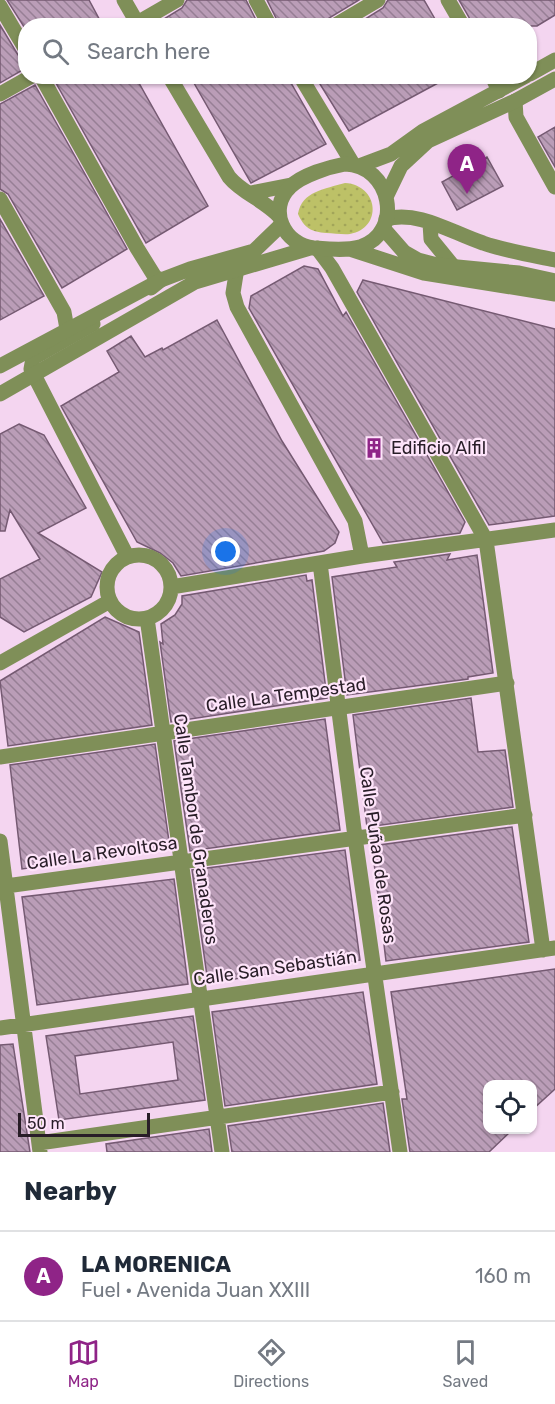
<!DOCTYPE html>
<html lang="en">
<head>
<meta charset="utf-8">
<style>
	:root { --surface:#fff; --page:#f2f2f3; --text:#1f2937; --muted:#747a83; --line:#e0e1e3; --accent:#8f2487 }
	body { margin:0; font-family:Rubik,sans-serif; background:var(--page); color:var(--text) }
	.controls { position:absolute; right:18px; bottom:18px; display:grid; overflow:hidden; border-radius:12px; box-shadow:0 2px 4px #0004 }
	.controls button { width:54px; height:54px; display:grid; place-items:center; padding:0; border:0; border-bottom:2px solid var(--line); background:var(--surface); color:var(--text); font:30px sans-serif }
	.scale { position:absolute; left:18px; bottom:15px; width:132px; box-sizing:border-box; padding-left:6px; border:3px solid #281d27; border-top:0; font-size:16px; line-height:21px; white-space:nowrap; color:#281d27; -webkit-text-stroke:4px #fee4fa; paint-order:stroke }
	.you { position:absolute; left:226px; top:552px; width:21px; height:21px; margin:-15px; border:4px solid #fff; border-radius:50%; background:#1a73e8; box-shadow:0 0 0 9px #1a73e833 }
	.badge { display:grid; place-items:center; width:39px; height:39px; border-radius:50%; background:var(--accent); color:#fff; font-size:20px; font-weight:700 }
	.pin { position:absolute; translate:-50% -50px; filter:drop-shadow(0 2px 3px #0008) }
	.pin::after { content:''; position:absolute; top:32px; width:21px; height:18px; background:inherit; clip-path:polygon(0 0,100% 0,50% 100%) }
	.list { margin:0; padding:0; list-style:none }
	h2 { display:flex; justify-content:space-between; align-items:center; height:78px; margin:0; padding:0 24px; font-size:26px }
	h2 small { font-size:20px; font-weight:400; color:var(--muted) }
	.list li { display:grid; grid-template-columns:39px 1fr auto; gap:18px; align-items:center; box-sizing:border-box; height:90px; padding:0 24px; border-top:2px solid var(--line) }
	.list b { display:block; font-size:22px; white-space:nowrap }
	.list p { margin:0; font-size:20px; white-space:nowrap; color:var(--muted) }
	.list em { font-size:20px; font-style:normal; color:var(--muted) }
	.icon { flex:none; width:33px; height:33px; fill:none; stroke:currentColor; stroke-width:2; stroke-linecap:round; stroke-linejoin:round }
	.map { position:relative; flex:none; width:555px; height:1152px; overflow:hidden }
	.search { position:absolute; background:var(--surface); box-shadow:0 2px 4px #0004; left:18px; right:18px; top:18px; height:66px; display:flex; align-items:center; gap:15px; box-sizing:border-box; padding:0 21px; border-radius:24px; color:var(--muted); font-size:22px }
	.sheet { height:168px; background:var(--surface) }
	nav { display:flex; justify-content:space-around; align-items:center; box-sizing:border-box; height:84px; border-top:2px solid var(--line); background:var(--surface); font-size:16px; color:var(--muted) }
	nav a { display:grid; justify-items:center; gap:3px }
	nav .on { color:var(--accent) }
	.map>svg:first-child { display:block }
	.grass { fill:url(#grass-dots) }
	.building { fill:url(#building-back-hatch); stroke:#755a72; stroke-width:1.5; fill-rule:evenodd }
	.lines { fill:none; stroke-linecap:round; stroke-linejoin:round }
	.minor { stroke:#7f8f58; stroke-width:15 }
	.tertiary { stroke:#7f8f58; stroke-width:15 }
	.labels { text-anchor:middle; stroke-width:4.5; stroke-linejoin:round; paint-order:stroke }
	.poi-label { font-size:18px; fill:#281d27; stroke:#fee4fa; text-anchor:start }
	.street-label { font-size:18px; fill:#281d27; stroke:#fee4fa }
</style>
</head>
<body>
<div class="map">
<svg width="555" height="1152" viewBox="0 0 555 1152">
	<defs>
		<pattern id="grass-dots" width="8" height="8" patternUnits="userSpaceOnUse" patternTransform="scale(1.5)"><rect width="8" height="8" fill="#bdc167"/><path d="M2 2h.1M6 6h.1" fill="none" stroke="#a2a559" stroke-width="1.8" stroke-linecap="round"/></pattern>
		<pattern id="building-back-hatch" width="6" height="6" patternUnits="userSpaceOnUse" patternTransform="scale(1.5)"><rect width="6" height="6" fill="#ba9db7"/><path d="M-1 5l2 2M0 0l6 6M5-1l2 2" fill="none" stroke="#977f95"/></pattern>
	</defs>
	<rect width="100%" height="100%" fill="#f4d5f0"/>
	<path class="grass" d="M345,183c34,2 38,45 5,51 -7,1 -16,-1 -24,-1 -14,-1 -22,-5 -28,-19 4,-23 27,-25 47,-31z"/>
	<path class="building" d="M7,0h82l14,26h-77v4z
		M187,0h59l13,26h-98l-2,-4 23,-14z
		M267,0h92l-30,18 -5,8h-44z
		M388,0h36l15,26h-85l29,-18z
		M459,0h96v15l-18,11h-63z
		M0,25l18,30 8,5v8l-26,15z
		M52,76h83l73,130 -62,37z
		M190,76h97l39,68 -75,39z
		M315,76h136l-102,55z
		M35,85l92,164 -65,39 -54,-94 -8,-5v-85z
		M555,127v40l-17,-30z
		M487,157l16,29 -46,24 -15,-28z
		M0,219l44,77 -44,24z
		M304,266l14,3 25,47 3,-4 119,210 -5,11 -77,10 -134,-235 2,-12z
		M363,280l192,49v187l-66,9 -132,-233z
		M217,320l65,121 57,91 -4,11 -11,8 -143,25 -8,-13 -13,-10 -23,-11 -76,-136 58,-34 -12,-21 24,-15 14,21 17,-9 1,2z
		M19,424l25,11 42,73 -48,25 64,39 -11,25 -67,35 -24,-15v-38l40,-20 -30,-49 -5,21h-5v-97z
		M450,554l-3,6 30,-5 16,118 -25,4v2l-121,16 -15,-118 65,-10 -3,-5z
		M306,575l1,6 5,-1 15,118 -156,24 -11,-80 3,2 -2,-20 14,-9 7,-11v-8z
		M105,617l34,15 13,93 -144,21 -8,-65z
		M471,698l7,54 27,-2 8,57 -146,20 -14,-112z
		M325,719l15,111 -150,21 -16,-110z
		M155,744l15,104 -148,21 -12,-104z
		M512,827l17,115 -143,19 -14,-115z
		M345,850l15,110 -152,23 -16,-113z
		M174,879l14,105 -151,21 -15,-108z
		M555,969v120l-23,21v-26h-44v46h24l-23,22h-79l-8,-53h5l-16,-107z
		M363,992l14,92 -152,22 -13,-94z
		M193,1016l12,84 -146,20 -13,-84zM173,1042l5,38 -98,14 -5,-38z
		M13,1044l17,108h-30v-107z
		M383,1103l7,49h-158l-4,-26z
		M209,1129l3,23h-105l-1,-8z"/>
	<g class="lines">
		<path class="minor" d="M124,0l15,26
			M256,0l14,26
			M448,0l15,26
			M0,6l26,44
			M132,26l45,-26
			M334,26l44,-26
			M41,76l96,172 18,29 6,3 -10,8
			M169,76l60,101c13,16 35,23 50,39
			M300,76l53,88
			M492,76l7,15
			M0,94l32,-18
			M515,101l1,16 39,70
			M251,193l40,-8
			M0,199l64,113 3,17
			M386,219c33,-9 66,14 97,24 23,8 48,12 72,17
			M430,223l1,16 22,27
			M317,248l15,20 154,272 57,410
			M237,268l-4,25 4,14 118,214 7,35
			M93,324l-60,34 -2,11 96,187
			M107 587a32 32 0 1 1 64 0a32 32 0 1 1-64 0Z
			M320,563l35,274 45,315
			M171,587l191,-31 193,-26
			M147,618l75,534
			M0,663l110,-62
			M0,757l507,-74
			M0,841l40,311
			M6,886l519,-71
			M0,1028l555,-80
			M39,1143l353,-51"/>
		<path class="tertiary" d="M530,74l25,-14
			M345,164c46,1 60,68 15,83 -14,4 -32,2 -46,1 -30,-3 -47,-39 -24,-61 12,-12 39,-20 55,-23z
			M359,166l32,-12 32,-23 103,-55
			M387,195l14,-29 27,-25 87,-40 40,-22
			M383,228l21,24 14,8 19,5 82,8 36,8
			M350,249l74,24 131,21
			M0,366l161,-86 29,-11 64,-18 27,-26
			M0,394l195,-112 115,-34"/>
	</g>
	<defs>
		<g id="building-bare" transform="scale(1.62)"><path d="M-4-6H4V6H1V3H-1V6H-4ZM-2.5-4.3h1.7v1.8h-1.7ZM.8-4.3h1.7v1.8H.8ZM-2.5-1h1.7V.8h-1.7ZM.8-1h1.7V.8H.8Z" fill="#8f2487" stroke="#fee4fa" stroke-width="2.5" paint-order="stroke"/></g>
	</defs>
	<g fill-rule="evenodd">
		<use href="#building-bare" x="374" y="448"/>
	</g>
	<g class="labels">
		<g class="poi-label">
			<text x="391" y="454">Edificio Alfil</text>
		</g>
		<g class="street-label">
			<text transform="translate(286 695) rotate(-8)" y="6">Calle La Tempestad</text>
			<text transform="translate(196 829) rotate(82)" y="6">Calle Tambor de Granaderos</text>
			<text transform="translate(102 853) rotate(-8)" y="6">Calle La Revoltosa</text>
			<text transform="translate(378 855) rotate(82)" y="6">Calle Puñao de Rosas</text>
			<text transform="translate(275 968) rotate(-8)" y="6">Calle San Sebastián</text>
		</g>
	</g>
</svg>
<div class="controls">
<button><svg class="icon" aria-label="locate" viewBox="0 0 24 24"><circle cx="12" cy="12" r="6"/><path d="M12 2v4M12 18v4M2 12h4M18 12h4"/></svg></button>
</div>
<div class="scale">50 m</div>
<div class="you"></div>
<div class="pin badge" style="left:467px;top:194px">A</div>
<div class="search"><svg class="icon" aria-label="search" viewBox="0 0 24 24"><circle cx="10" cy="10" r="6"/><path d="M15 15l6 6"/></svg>Search here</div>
</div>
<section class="sheet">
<h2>Nearby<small></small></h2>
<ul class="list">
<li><span class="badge">A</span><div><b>LA MORENICA</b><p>Fuel · Avenida Juan XXIII</p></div><em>160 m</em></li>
</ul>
</section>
<nav>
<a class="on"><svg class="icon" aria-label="map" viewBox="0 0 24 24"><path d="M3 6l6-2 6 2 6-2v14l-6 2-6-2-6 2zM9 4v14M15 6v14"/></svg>Map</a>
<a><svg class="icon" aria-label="directions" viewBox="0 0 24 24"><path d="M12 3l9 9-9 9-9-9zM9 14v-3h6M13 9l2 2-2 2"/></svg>Directions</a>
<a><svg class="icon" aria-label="saved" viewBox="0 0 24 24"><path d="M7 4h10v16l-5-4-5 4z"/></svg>Saved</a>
</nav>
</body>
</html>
